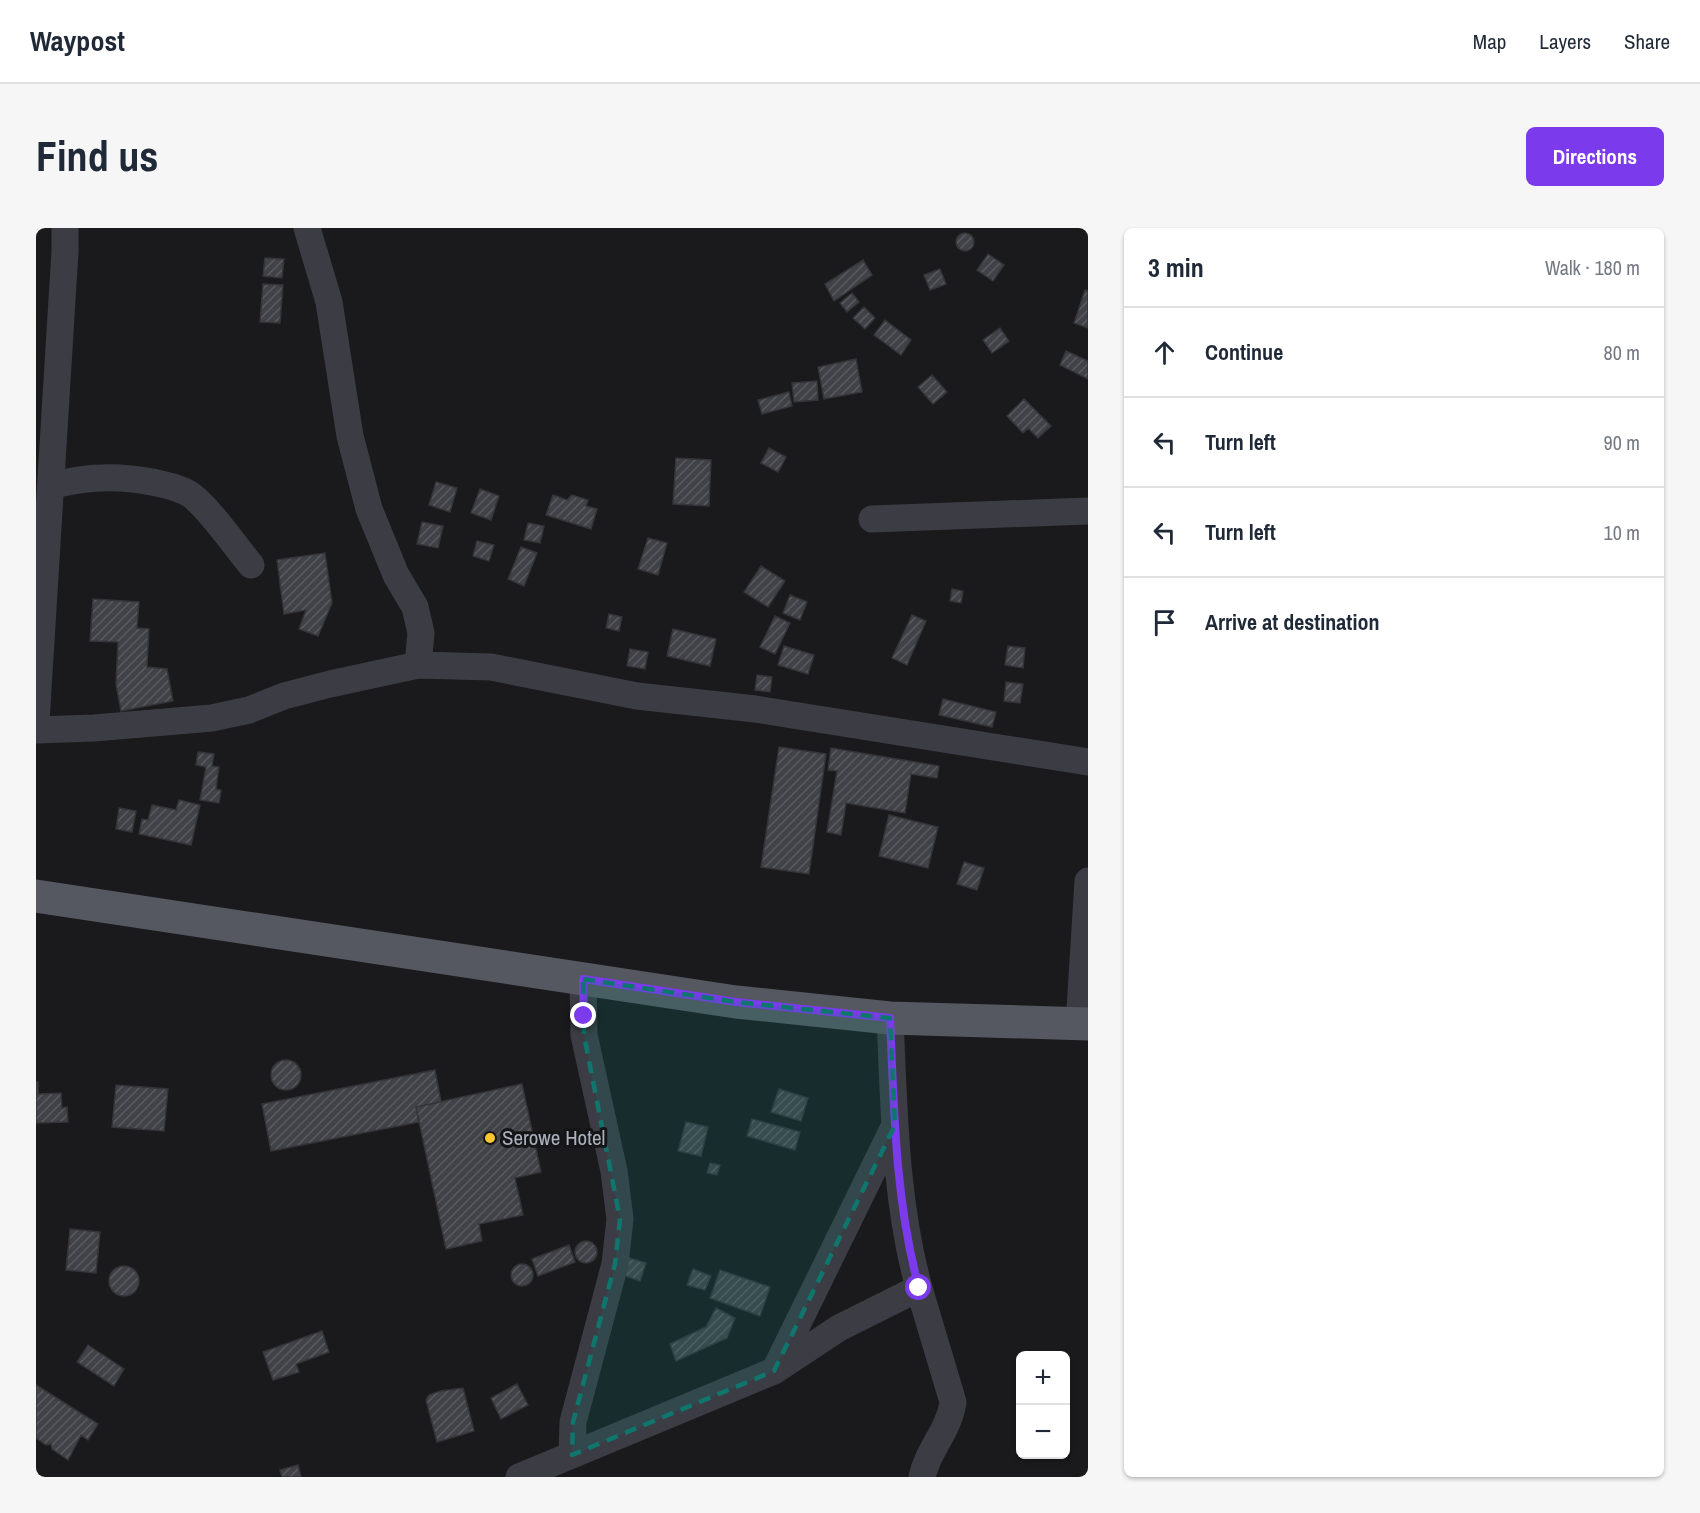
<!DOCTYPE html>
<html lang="en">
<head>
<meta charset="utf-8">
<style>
	:root { --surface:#fff; --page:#f6f6f7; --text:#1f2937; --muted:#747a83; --line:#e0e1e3; --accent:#7c3aed }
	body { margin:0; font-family:"Archivo Narrow",sans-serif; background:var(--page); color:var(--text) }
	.controls { position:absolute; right:18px; bottom:18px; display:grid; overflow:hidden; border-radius:9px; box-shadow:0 2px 4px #0004 }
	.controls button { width:54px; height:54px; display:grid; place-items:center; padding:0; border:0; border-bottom:2px solid var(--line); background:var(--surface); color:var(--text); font:30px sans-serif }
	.stop { position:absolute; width:18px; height:18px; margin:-14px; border:4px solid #7c3aed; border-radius:50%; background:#fff }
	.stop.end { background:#7c3aed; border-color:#fff; box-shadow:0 2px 6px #0008 }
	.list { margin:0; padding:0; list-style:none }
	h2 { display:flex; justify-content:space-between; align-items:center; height:78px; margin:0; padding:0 24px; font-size:26px }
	h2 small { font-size:20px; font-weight:400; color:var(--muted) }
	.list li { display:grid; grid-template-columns:39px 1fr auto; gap:18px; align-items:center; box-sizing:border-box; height:90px; padding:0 24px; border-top:2px solid var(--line) }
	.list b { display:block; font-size:22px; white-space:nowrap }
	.list em { font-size:20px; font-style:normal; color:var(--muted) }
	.icon { flex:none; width:33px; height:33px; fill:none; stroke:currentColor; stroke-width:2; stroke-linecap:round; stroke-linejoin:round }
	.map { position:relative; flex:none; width:1052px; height:1249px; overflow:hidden; border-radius:9px }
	header { display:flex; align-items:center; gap:36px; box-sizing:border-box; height:84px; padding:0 30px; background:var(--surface); border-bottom:2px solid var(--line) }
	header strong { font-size:28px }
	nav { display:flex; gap:33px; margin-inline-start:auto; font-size:21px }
	.intro { display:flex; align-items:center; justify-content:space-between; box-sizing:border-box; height:144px; padding:0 36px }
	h1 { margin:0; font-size:42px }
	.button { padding:15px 27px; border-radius:9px; background:var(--accent); color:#fff; font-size:21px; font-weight:700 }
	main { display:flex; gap:36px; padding:0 36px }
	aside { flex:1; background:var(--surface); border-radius:9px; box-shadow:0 2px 4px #0004 }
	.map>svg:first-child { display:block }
	.building { fill:url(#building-hatch); stroke:#343439; stroke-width:1.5 }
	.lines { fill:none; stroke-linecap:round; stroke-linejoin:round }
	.street { stroke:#3c3d44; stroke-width:27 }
	.primary { stroke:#565861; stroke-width:33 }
	.route { stroke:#7c3aed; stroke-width:8 }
	.marked { fill:#0f766e; fill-opacity:0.2; stroke:#0f766e; stroke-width:4.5; stroke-dasharray:12 8; stroke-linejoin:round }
	.poi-dot { fill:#ffc52f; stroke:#151517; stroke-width:2 }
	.labels { text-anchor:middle; stroke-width:6; stroke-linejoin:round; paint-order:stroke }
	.poi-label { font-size:21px; fill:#abb0bd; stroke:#151517; text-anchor:start }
</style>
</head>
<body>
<header>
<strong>Waypost</strong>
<nav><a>Map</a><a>Layers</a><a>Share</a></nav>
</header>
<div class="intro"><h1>Find us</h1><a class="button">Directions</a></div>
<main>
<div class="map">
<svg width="1052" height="1249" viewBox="0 0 1052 1249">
	<defs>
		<pattern id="building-hatch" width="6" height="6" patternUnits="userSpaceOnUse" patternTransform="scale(1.5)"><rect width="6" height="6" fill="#414247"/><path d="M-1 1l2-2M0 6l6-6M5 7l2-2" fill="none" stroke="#5a5b60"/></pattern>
	</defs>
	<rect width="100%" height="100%" fill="#1a1a1c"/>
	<path class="building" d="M920 14a9 9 0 1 1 18 0a9 9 0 1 1-18 0Z
		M952,26l16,11 -11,16 -16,-11z
		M229,30l19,1 -2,19 -19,-2z
		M827,32l9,15 -38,26 -9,-17z
		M904,41l6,15 -16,6 -6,-15z
		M227,56l20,1 -3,38 -20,-1z
		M1049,62l3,1v37l-14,-5z
		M816,65l7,9 -12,10 -7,-9z
		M828,79l11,11 -10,11 -12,-11z
		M849,92l26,20 -10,15 -27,-20z
		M964,100l9,13 -17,12 -9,-13z
		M1030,123l22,10v18l-28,-14z
		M820,131l6,33 -38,7 -6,-32z
		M896,147l15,17 -14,12 -15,-17z
		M781,153l1,19 -24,2 -2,-19z
		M753,164l3,14 -30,8 -4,-14z
		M988,171l27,27 -13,12 -10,-10 -5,5 -16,-17z
		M733,220l17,9 -8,15 -17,-9z
		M640,230l35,2 -2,46 -36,-2z
		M400,254l21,6 -7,24 -21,-7z
		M444,261l19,7 -8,24 -20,-7z
		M517,267l14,5 5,-5 16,5 -2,6 11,3 -6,20 -45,-14z
		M386,294l21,4 -5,22 -21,-4z
		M492,295l16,3 -4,17 -16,-3z
		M612,310l19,5 -9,32 -20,-6z
		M441,313l17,4 -5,16 -16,-5z
		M485,319l16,6 -13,33 -16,-7z
		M289,325l7,50 -14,33 -19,-7 7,-19 -22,4 -7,-54z
		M725,338l24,15 -17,26 -24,-15z
		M916,361l11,2 -2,12 -11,-2z
		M754,367l17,7 -7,18 -17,-7z
		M57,371l46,3 -2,26 12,1 -2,38 20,2 6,32 -52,10 -5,-27 2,-42 -28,-1z
		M573,386l13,3 -3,14 -13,-3z
		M876,387l14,6 -19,44 -15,-7z
		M739,388l15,7 -15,31 -15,-7z
		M637,401l43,10 -6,27 -43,-10z
		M748,418l30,9 -6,19 -30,-9z
		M972,418l17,2 -2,20 -18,-3z
		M594,421l18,3 -3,17 -18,-3z
		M721,447l15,2 -2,15 -15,-2z
		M970,454l17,2 -3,19 -16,-2z
		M907,471l53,13 -4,15 -53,-12z
		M743,519l47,7 -17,120 -48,-7z
		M795,520l108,18 -2,12 -26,-4 -6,39 -59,-10 -5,32 -14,-3 10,-61 -9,-1z
		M162,524l16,2 -2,12 7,1 -3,22 5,1 -2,13 -19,-3 6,-33 -10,-2z
		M143,572l21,5 -9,40 -52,-11 3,-15 6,1 4,-15 24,5z
		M83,580l17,3 -4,21 -16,-3z
		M853,587l49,12 -10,41 -49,-12z
		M928,634l20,6 -7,22 -20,-6z
		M235 847a15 15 0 1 1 30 0a15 15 0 1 1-30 0Z
		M399,842l6,32 -25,5 3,15 -148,29 -9,-47z
		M0,854h2v12l23,-1 1,15 5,-1 1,15 -32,1z
		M486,856l19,88 -26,6 8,37 -44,9 3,17 -36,8 -30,-142z
		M80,857l52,4 -4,42 -52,-4z
		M743,861l29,9 -7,23 -30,-9z
		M716,891l48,13 -5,18 -48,-14z
		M650,894l22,5 -7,29 -23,-5z
		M674,935l10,2 -3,10 -10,-2z
		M34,1001l30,3 -4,41 -30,-3z
		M539 1024a11 11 0 1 1 22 0a11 11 0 1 1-22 0Z
		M533,1017l6,17 -37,14 -6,-17z
		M593,1030l17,5 -6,18 -17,-6z
		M475 1047a11 11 0 1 1 22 0a11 11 0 1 1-22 0Z
		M73 1053a15 15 0 1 1 30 0a15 15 0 1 1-30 0Z
		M657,1041l18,7 -6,14 -18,-5z
		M684,1042l50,17 -10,29 -50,-18z
		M680,1080l19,10 -8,20 -51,23 -6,-17 36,-17z
		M286,1103l7,21 -33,12 3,8 -26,8 -10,-28z
		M52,1117l36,24 -10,17 -37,-24z
		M481,1156l11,21 -27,14 -10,-21z
		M0,1157l62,39 -10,16 -7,-5 -13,25 -16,-11 -1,-5 -5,1 -10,-7z
		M427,1160l11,43 -37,11 -11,-42 3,-5 11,-4z
		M262,1237l3,12h-19l-2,-7z"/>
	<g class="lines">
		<path class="street" d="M271,0l22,74 21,134 19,73 27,66 19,32 6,26 -3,32
			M15,258c34,-10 66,-11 101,-4 13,3 27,5 39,13 19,14 44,51 60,70
			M836,291l216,-8
			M0,494l29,-471v-23
			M0,502l58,-2 118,-10 37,-8 35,-14 46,-12 88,-19 73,2 146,29 118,13 333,53
			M1043,797l9,-144
			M883,1060l34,114c-4,29 -25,47 -31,75
			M739,1142l120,-245
			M536,1227l1,-33 42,-158 5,-45 -6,-48 -30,-136 -1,-56
			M483,1249l255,-106 65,-43 80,-40c-24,-87 -25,-180 -29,-270"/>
		<path class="primary" d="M0,668l700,106 154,16 198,6"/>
	</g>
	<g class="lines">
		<path class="route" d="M548,788l-1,-37 153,23 154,16c4,90 5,183 29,270"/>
	</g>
	<path class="marked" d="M547,751l153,23 154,16 5,107 -121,246 -202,84 1,-33 42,-158 5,-45 -36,-184z"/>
	<circle class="poi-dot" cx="454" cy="910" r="6"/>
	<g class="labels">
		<g class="poi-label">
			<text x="466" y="917">Serowe Hotel</text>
		</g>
	</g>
</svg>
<div class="controls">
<button>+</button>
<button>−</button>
</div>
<div class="stop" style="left:883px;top:1060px"></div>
<div class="stop end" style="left:548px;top:788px"></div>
</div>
<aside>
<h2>3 min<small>Walk · 180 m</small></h2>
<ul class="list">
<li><svg class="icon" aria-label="ahead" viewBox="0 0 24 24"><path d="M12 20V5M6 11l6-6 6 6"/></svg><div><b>Continue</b></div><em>80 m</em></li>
<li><svg class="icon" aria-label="left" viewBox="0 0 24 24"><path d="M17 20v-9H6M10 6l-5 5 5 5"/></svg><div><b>Turn left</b></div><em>90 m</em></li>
<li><svg class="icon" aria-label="left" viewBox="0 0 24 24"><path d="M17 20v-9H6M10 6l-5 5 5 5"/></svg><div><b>Turn left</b></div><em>10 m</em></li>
<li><svg class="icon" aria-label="arrive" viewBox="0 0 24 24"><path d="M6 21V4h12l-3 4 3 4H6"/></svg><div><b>Arrive at destination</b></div></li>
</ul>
</aside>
</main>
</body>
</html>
